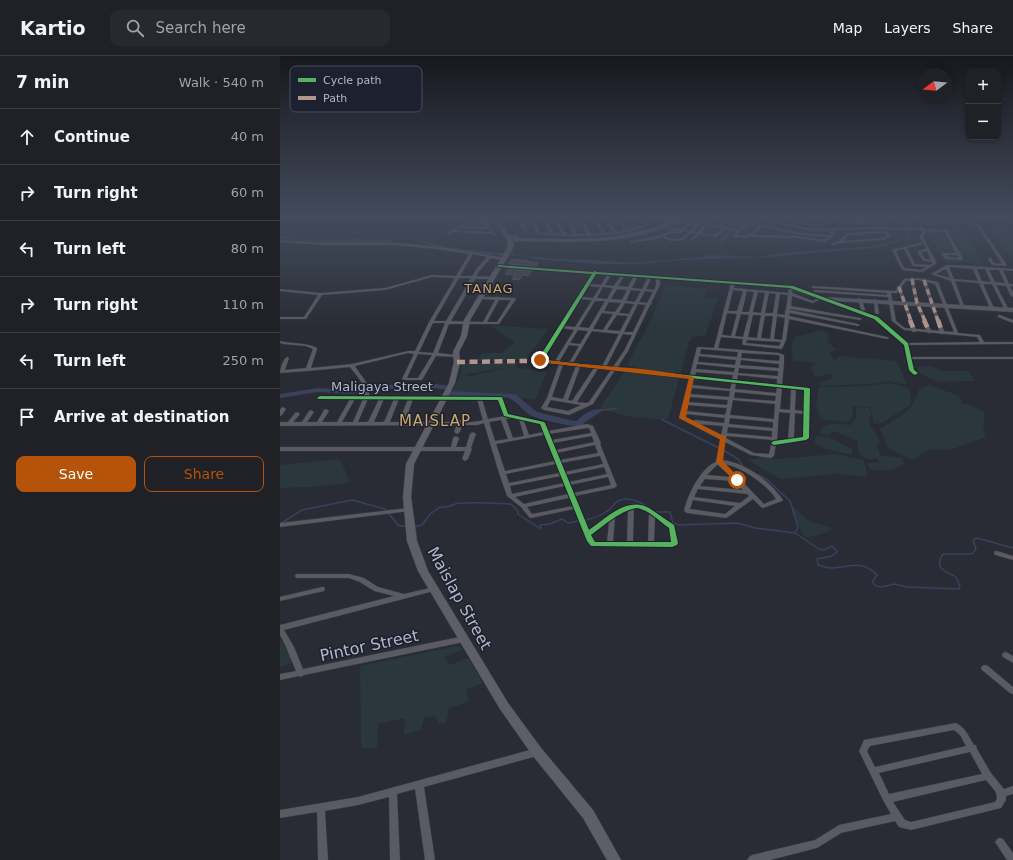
<!DOCTYPE html>
<html lang="en">
<head>
<meta charset="utf-8">
<style>
	:root { --surface:#1f2127; --page:#27292f; --text:#f1f3f6; --muted:#a1a3a7; --line:#3c3e44; --accent:#b45309 }
	body { margin:0; font-family:"DejaVu Sans",sans-serif; background:var(--page); color:var(--text) }
	.controls { position:absolute; right:12px; top:12px; display:grid; overflow:hidden; border-radius:8px; box-shadow:0 2px 6px #0003 }
	.controls button { width:36px; height:36px; display:grid; place-items:center; padding:0; border:0; border-bottom:1px solid var(--line); background:var(--surface); color:var(--text); font:20px sans-serif }
	.compass { position:absolute; left:637px; top:12px; width:36px; height:36px; border-radius:50%; background:var(--surface); box-shadow:0 2px 6px #0003; rotate:254deg }
	.stop { position:absolute; width:12px; height:12px; margin:-9px; border:3px solid #b45309; border-radius:50%; background:#fff }
	.stop.end { background:#b45309; border-color:#fff; box-shadow:0 1px 4px #0008 }
	.list { margin:0; padding:0; list-style:none }
	h2 { display:flex; justify-content:space-between; align-items:center; height:52px; margin:0; padding:0 16px; font-size:17px }
	h2 small { font-size:13px; font-weight:400; color:var(--muted) }
	.list li { display:grid; grid-template-columns:26px 1fr auto; gap:12px; align-items:center; box-sizing:border-box; height:56px; padding:0 16px; border-top:1px solid var(--line) }
	.list b { display:block; font-size:15px; white-space:nowrap }
	.list em { font-size:13px; font-style:normal; color:var(--muted) }
	.actions { display:flex; gap:8px; padding:12px 16px }
	.actions a { flex:1; padding:9px 0; border:1px solid var(--accent); border-radius:8px; text-align:center; font-size:14px; color:var(--accent) }
	.actions .main { background:var(--accent); color:#fff }
	.icon { flex:none; width:22px; height:22px; fill:none; stroke:currentColor; stroke-width:2; stroke-linecap:round; stroke-linejoin:round }
	.map { position:relative; flex:none; width:733px; height:804px; overflow:hidden }
	header { display:flex; align-items:center; gap:24px; box-sizing:border-box; height:56px; padding:0 20px; background:var(--surface); border-bottom:1px solid var(--line) }
	header strong { font-size:19px }
	nav { display:flex; gap:22px; margin-inline-start:auto; font-size:14px }
	.search { width:280px; height:36px; background:var(--page); display:flex; align-items:center; gap:10px; box-sizing:border-box; padding:0 14px; border-radius:8px; color:var(--muted); font-size:15px }
	main { display:flex }
	aside { flex:1; background:var(--surface) }
	.map>svg:first-child { display:block }
	.green { fill:#2a373d }
	.water { fill:#39415c }
	.lines { fill:none; stroke-linecap:round; stroke-linejoin:round }
	.stream-far1 { stroke:#39415c; stroke-width:1 }
	.stream { stroke:#39415c; stroke-width:1.5 }
	.river { fill:#39415c; fill-rule:evenodd }
	.building { fill:#42444b; stroke:#51535b }
	.pedestrian-far1-casing { stroke:#45474d; stroke-width:3.5 }
	.pedestrian-casing { stroke:#45474d; stroke-width:5 }
	.minor-casing { stroke:#45474d; stroke-width:0.5 }
	.tertiary-casing { stroke:#45474d; stroke-width:1 }
	.secondary-casing { stroke:#45474d; stroke-width:1 }
	.pedestrian-far1 { stroke:#595a62; stroke-width:3 }
	.pedestrian { stroke:#595a62; stroke-width:4 }
	.minor { fill:#595a62; fill-rule:evenodd }
	.tertiary { fill:#595a62; fill-rule:evenodd }
	.secondary { fill:#5d5e67; fill-rule:evenodd }
	.quiet-far1 { stroke:#b2968c; stroke-width:3.5; stroke-dasharray:6 3.5; stroke-linecap:butt }
	.quiet { stroke:#b2968c; stroke-width:4.5; stroke-dasharray:8 4.5; stroke-linecap:butt }
	.cycleway-casing { stroke:#1d202e; stroke-width:2 }
	.cycleway { fill:#56b35d; fill-rule:evenodd }
	.route { fill:#b45309 }
	.labels { text-anchor:middle; stroke-width:3; stroke-linejoin:round; paint-order:stroke }
	.far-quarter-label { font-size:13px; letter-spacing:1px; fill:#c9a86a; stroke:#1d202e }
	.street-label { font-size:13px; fill:#b3b6c5; stroke:#1d202e }
	.quarter-label { font-size:15px; letter-spacing:1px; fill:#c9a86a; stroke:#1d202e }
	.near-street-label { font-size:16px; fill:#b3b6c5; stroke:#1d202e }
	.key { fill:#1d202e; stroke:#4a4d5b; stroke-width:1 }
	.key-label { font-size:11px; fill:#b3b6c5 }
</style>
</head>
<body>
<header>
<strong>Kartio</strong>
<div class="search"><svg class="icon" aria-label="search" viewBox="0 0 24 24"><circle cx="10" cy="10" r="6"/><path d="M15 15l6 6"/></svg>Search here</div>
<nav><a>Map</a><a>Layers</a><a>Share</a></nav>
</header>
<main>
<aside>
<h2>7 min<small>Walk · 540 m</small></h2>
<ul class="list">
<li><svg class="icon" aria-label="ahead" viewBox="0 0 24 24"><path d="M12 20V5M6 11l6-6 6 6"/></svg><div><b>Continue</b></div><em>40 m</em></li>
<li><svg class="icon" aria-label="right" viewBox="0 0 24 24"><path d="M7 20v-9h11M14 6l5 5-5 5"/></svg><div><b>Turn right</b></div><em>60 m</em></li>
<li><svg class="icon" aria-label="left" viewBox="0 0 24 24"><path d="M17 20v-9H6M10 6l-5 5 5 5"/></svg><div><b>Turn left</b></div><em>80 m</em></li>
<li><svg class="icon" aria-label="right" viewBox="0 0 24 24"><path d="M7 20v-9h11M14 6l5 5-5 5"/></svg><div><b>Turn right</b></div><em>110 m</em></li>
<li><svg class="icon" aria-label="left" viewBox="0 0 24 24"><path d="M17 20v-9H6M10 6l-5 5 5 5"/></svg><div><b>Turn left</b></div><em>250 m</em></li>
<li><svg class="icon" aria-label="arrive" viewBox="0 0 24 24"><path d="M6 21V4h12l-3 4 3 4H6"/></svg><div><b>Arrive at destination</b></div></li>
</ul>
<div class="actions"><a class="main">Save</a><a>Share</a></div>
</aside>
<div class="map">
<svg width="733" height="804" viewBox="0 0 733 804">
	<rect width="100%" height="100%" fill="#292c34"/>
	<path class="green" d="M725,170l8,11v24l-25,-34z
		M645,172h38l22,37 -41,-4z
		M385,229l42,4 -2,8 13,2 -13,37 -12,1 -4,5 -9,33 -29,-3 -24,-7 26,-49z
		M210,269l58,4 -22,31 -50,1 6,-8h19l14,-10z
		M541,274l8,4 -3,12 2,-4 8,8 -6,2 1,5 4,3 5,-4 57,5 10,24 -18,-4 -20,3 -48,2 -2,-4 13,-3v-5l-17,3 -4,-10 5,-4 -23,-2 -2,-13 4,-11z
		M182,307h53l2,3 -2,1 32,5 -12,28 -37,-5h-33l-13,-3 8,-17 11,1 41,-9 -52,8z
		M651,310l12,5h25l7,10 -37,1 -19,-9 -2,-6z
		M345,315l54,8 -11,40 -33,-1 -36,-9z
		M610,327l18,5 3,4 -1,13 -28,18 -8,1 -4,-17 -17,-1 -1,13 -7,3 -24,-3 -5,-15 3,-17 49,-1z
		M650,329l29,11 3,7 14,4 9,6 -2,12 3,12 -36,13h-22l-16,10 -24,-12 -8,-19c17,-12 35,-18 39,-40z
		M576,351l13,1 2,6 -2,10 12,18 -4,3 3,10 22,3 2,6 -12,6h-22l-3,-7h13l-3,-5 -6,2 -8,-3 -5,-6 -1,-10 -23,-10 -7,5 -8,-3c5,-13 21,-9 32,-8l5,-7z
		M537,380l13,2 22,11 1,6 -28,-6 -11,-7z
		M556,398l28,6 4,17 -30,-3 -58,5 -32,-19 16,-3 13,2z
		M57,403l4,2 9,21c-23,5 -46,5 -70,6v-23z
		M510,448l19,17 23,7 -4,4 -21,6 -6,-6z
		M0,584l14,22 -14,5z
		M176,590l8,3 -19,8 4,8 16,-6h4l14,24 -17,6 3,13 -20,6 -3,15h-7l-5,-7 -10,2 -3,12 -17,5 1,-17 -27,6 -1,24h-16l-1,-82z"/>
	<path class="water" d="M623,160h4l-2,2 4,11 1,9 -34,10 -88,7 -12,2 -95,3 -43,4h-40l-64,-5 -12,-4 -20,1 -65,-9 -21,-7 -24,-1 1,3h-3l-89,-1 -21,-3v-2l21,4 54,-1 5,-1v2l56,-1 30,8 108,12 10,-1v1l11,1 4,-1 55,4 69,-6 5,-2 51,2 24,-4 93,-7 30,-8 1,-7 -5,-5 -3,-7z"/>
	<g class="lines">
		<path class="stream-far1" d="M440,186l10,14"/>
		<path class="stream" d="M318,355l19,-3
			M381,363l58,29
			M443,394l15,9 6,9
			M478,419l8,4 24,22 8,26 -3,6
			M306,464c7,-2 14,-4 20,-8 5,-3 7,-8 12,-11 11,-6 28,3 36,11h16l3,11 6,2 58,-2 18,5 40,5 24,16 5,1 8,-4 5,6 -5,4 -15,3 1,6c23,10 39,-11 59,10l-5,7 4,4 6,1 12,-3 13,3 52,2 1,-3 -4,-9c-9,-6 -23,-7 -13,-23h29l4,-5 -3,-9 4,-2 36,10
			M0,468l22,-14 50,-10 33,9 14,17h8
			M133,471l9,-2 8,-11 10,-7c8,2 13,-4 21,-4 17,-1 33,0 50,1l7,7v3l21,14h2l-1,-3 10,-1 12,-5 6,4 11,-2"/>
		<path class="river" d="M359,160h13l24,5 -3,2z
			M398,164l53,7 3,2 -5,8 -8,5 -3,-2 7,-5 3,-5 -52,-7v-2z
			M101,327l28,5h13l13,-4 15,2 1,2 -4,2 -12,-2 -12,4h-14l-28,-5 -17,5 -15,2 -31,-2 -38,6v-4l38,-6 31,2 14,-2z
			M168,335l64,3h3l22,18 37,9h3c4,-6 16,-13 24,-12l1,2 -17,11 -3,4c-7,2 -45,-7 -52,-11 -7,-4 -14,-15 -22,-17 -15,-2 -50,5 -61,-5z"/>
	</g>
	<path class="building" d="M232,203l17,2 -1,1 10,1 -2,3 -28,-2z
		M229,213l23,2 -4,5 -6,-1 -3,5 -7,-1 3,-4 -10,-1z"/>
	<g class="lines">
		<g class="pedestrian-far1-casing">
			<path id="pedestrian-far1" d="M632,223l5,24 8,18
				M644,224l14,41
				M619,231l12,34"/>
		</g>
		<g class="pedestrian-casing">
			<path id="pedestrian" d="M630,264l4,10
				M644,264l5,11
				M658,264l4,12"/>
		</g>
		<g class="minor-casing">
			<path id="minor" d="M179,160h22l5,6 13,-1 1,1 -2,1 -11,1 4,3v2l5,6 -2,1 -2,-2 -39,-2 -3,2h-2v-2c7,-5 14,-9 23,-9l-1,-2 -13,-2v-2zM181,161l19,1 3,4h-8l-3,-3zM195,168h9l2,3 -22,-1 2,-1zM180,172l28,1 2,3 -34,-2z
				M225,160h12l-2,1 -20,2 -2,-1 2,-1z
				M237,160h4l6,14 -1,1 -3,-1z
				M249,160h4l7,16 10,1 -9,-17h4l8,17 9,1 -10,-18h4l10,18h8l-10,-18h4l9,18h10l-10,-18h4l10,18 11,-1 -12,-17h4l12,17 7,-1 -11,-16h4l10,16 8,-2 -8,-13 -5,-1h12l21,2 2,1 -2,1 5,5c-17,8 -39,10 -57,11l-2,1 -2,-1h-22l-28,-2zM340,162l21,2 4,5 -19,5z
				M383,160h5l-2,1z
				M424,160l40,9 4,-2 -29,-7h6l75,17 30,2v-5l-18,1 -69,-15h7l62,13 60,-2 48,1 -2,-4 2,-1 82,-5 11,3v2l-11,-3 -29,2 8,5 26,38 -2,1 -13,-1 -4,-6 1,-1h2l3,5 8,1 -23,-35 -10,-7 -47,3 2,4 23,1 16,29 -2,1 -15,-1 -5,-5 2,-1h13l-11,-21 -20,-1 1,1 -3,5 13,24v3l-14,8 -20,-2 -10,-20 31,-8 -4,-5 3,-5 -1,-2 -49,-1 -38,1 -1,7 -8,5 -28,-4 -47,-1 -2,1 -14,-1 -1,-1 4,-5 -43,-10 2,-1 42,9 4,-2 -38,-9zM471,168l9,2 -12,9h-11l3,-4zM483,171l37,8 29,2 -5,3 -27,-4 -45,-1zM644,188l2,5 -9,2 6,10 9,1v2l-2,1 -15,-1 -8,-16zM624,193l9,17 13,1 -5,3 -17,-2 -8,-17zM647,195l4,9 -6,-1 -4,-7zM666,199h11l2,3 -11,-1z
				M488,160c17,0 33,8 50,8 8,0 13,-8 21,-8l-18,10 -14,-1z
				M572,160h4l-10,7 11,-1 8,-6h4l-8,6 20,-1 -3,-3 1,-2h4l-1,2 4,4 -2,1 -43,2v-2z
				M406,168l3,1 -5,5 6,1 6,-7h2v2l-5,5 5,1 6,-7h2v2l-5,6 13,2 9,-7 3,1 -10,8 -17,-3 -6,6 -2,-1 5,-5 -5,-1 -8,7 -12,1 -10,-4 -6,2 -24,4 -2,-1 2,-1 23,-4 21,-7 -13,-2v-2l19,3zM397,174l2,1 -2,2 2,1 4,-3 5,1 -6,6 -11,1 -7,-3 13,-4z
				M606,175l5,5 -7,4 -44,3 -7,2 -2,-1 8,-3 8,-8zM605,177l2,3 -4,2 -40,3 5,-6z
				M0,184c39,4 77,1 116,3 37,2 74,8 109,15v2h-1l-13,-2 -11,12 -4,6 16,1 2,1 -2,1h-17l-24,42 32,1 12,-22 -15,-1 -2,-1 1,-1h19l17,1 1,1 -17,25h-50l-11,29 19,2 2,1 -2,1 -21,-1 -14,24h-18l-2,-1 12,-25 -6,-1 -53,13c6,11 16,17 14,31h12l2,-1c4,1 11,1 15,0 4,1 9,1 13,0l2,1h87l2,1 6,16 36,8 4,9 39,-7 6,2 8,17 -1,1 17,42 -3,2 -39,8 5,11 -1,1 10,22c12,-8 23,-18 37,-23 1,-1 3,-3 5,-3 6,-1 13,1 18,4l25,18 4,17 -1,1 -5,3 -60,-1 -2,1 -17,-1h-2l-4,-5 -13,-32 -43,9 -2,-1 -8,-10 -14,-11 -8,-23 -15,-50 -7,2h-15l-2,7 -3,2 -3,-2 3,-7 -177,1v-4h8l7,-9 2,-1 3,2 -7,8h9l7,-11 2,-1 3,2 -7,10h10l7,-12 2,-1 3,2 -7,11h15l13,-23h-32v-2h46c2,-14 -7,-20 -14,-30l-42,4 -28,2c0,-4 3,-14 7,-16l2,1 -4,12 21,-2 7,-19 -7,-3 -23,-2 -3,-1v-2c12,3 25,1 37,7v1l-6,19 41,-4 56,-13h7l14,-29 26,-44 -23,-1 -47,13 -63,5 -16,24h-26v-2h24l14,-22 -38,-4v-2l41,4 64,-5 47,-13 24,1 13,-22 -33,-5 -41,-4h-72l-43,-3zM193,198l14,3 -10,11 -5,8h-12zM179,222h12l-25,43h-12zM219,244h12l-14,22h-10zM153,267h12l-12,30 -14,-1zM138,298l14,1 -14,23h-11zM75,343h8l-10,23h-11zM88,343h11l-11,23h-10zM104,343h10l-10,23h-10zM119,343h9l-9,23h-9zM133,343h64l6,21c-7,2 -16,3 -23,0l-2,2h-53zM202,343h16l5,16 2,1 -17,3zM231,362l8,1 5,17 -11,2 -7,-19zM221,364l7,19 -13,2 -6,-19zM244,365l16,3 3,8 -14,3zM307,372h2l2,5 -39,7 -3,-6zM264,379l11,26 -50,10 -9,-27zM312,380l2,6 -38,8 -3,-7zM315,389l3,8 -38,7 -3,-7zM320,400l3,8 -38,8 -4,-9zM276,408l3,9 -50,10 -3,-9zM324,411l3,7 -38,8 -3,-7zM281,420l3,7 -52,11 -2,-8zM328,421l3,8 -38,8 -3,-8zM285,430l3,8 -44,10 -9,-7zM289,442l4,8 -41,8 -5,-7zM354,452l7,1 8,4 -1,30 -15,-1zM348,454l-1,32h-14l2,-25zM375,461l14,11 3,14 -1,1h-17zM329,466l-2,20h-12l-2,-2 -2,-5z
				M666,209l28,1 39,3v2l-10,-1 6,14h4v2h-3l3,6v5l-2,-1 -5,-10 -10,-1 13,25 -1,1h-2l-1,-1 -13,-26h-9l11,24 -2,1 -2,-1 -11,-25 -24,-2 9,25 -2,1h-1l-10,-26 -20,-7 14,-8zM669,211l24,2 5,12 -24,-2zM666,213l4,9 -14,-4zM697,213h8l6,13 -9,-1zM709,214h10l6,13 -10,-1z
				M314,215l3,1 -7,12 11,1 8,-13h1l2,1 -7,12 9,1 8,-12h1l2,1 -7,11 10,1 6,-11 2,-1 2,1 -6,12 10,1 6,-12 2,-1 2,1 -6,12 8,1 2,-5v-8l2,-1 2,1v8l-9,18 1,1 -2,1 -22,46 -11,17 73,7 7,-28 17,1 17,-65 2,-1 2,1 -1,5 54,5 1,-6 3,-1v7l21,8 7,-4h2l55,20 30,26 73,-1 -3,-5 -73,-7 -12,-9 -4,-24 -73,-5 -2,-1 2,-1 72,5v-2l-74,-5 -2,-1 2,-1 82,5 9,-12 14,-1 20,4 20,51 22,2 4,7h29v2l-104,1 2,12h102v2h-101l2,11 3,3 -2,1h-2l-3,-4 -6,-26 -29,-25 -54,-20 -8,4 -21,-7 -1,10 69,12 2,1 -2,1 -70,-11v1l68,14 2,1 -2,1 -68,-13 -1,3 98,21 2,1 -2,1 -98,-20 -3,21 -4,9 -38,-4 -2,-1 1,-5 -22,-2 -3,11 61,5 5,2v8l-2,22c9,1 20,0 27,4v49l-1,1 -17,4 -15,1 -2,12 -3,2 -20,-3 -26,-13 -3,18c23,2 49,22 61,40l-1,1 -19,7 -2,-1 -8,-8 -25,18 -2,1 -39,-5 -3,-2c3,-15 17,-44 32,-49l5,-22 -42,-22 10,-40 -74,-8 -22,34 -24,11 -25,-5 -3,-2 6,-10 12,-34 -19,-2 -2,-1zM638,224l17,4 19,48 -49,-4 -9,-7 -5,-28h6l9,-12zM308,230l12,1 -7,11 -11,-1zM323,231l10,1 -6,11 -10,-1zM337,233l10,1 -5,10 -11,-1zM351,234l10,1 -6,11 -9,-1zM453,234l10,1 -6,20h-9zM365,235l8,1 -6,11 -8,-1zM467,235l7,1 -5,20h-7zM478,236l7,1 -4,20 -8,-1zM489,237l7,1 -3,19h-8zM500,238l8,1 -2,15 -1,1v4l-8,-1zM300,243l12,1 -17,27 -11,-1zM315,245h10l-16,27 -10,-1zM329,246l12,1 -6,9 -11,-1zM345,247l9,1 -5,10 -10,-1zM358,248l8,1 -13,27h-9zM322,257l11,1 -10,16 -10,-1zM447,257l10,1 -6,22 -9,-1zM461,258l8,1 -6,22 -8,-1zM337,259l11,1 -8,15 -13,-1zM473,259h8l-4,23 -9,-1zM485,260h8l-3,23 -9,-1zM497,260l8,2 -3,22 -8,-1zM282,272l12,2 -19,31 -12,-1zM298,274l10,1 -8,13 -10,-1zM312,275l27,3 -17,32 -29,-3zM343,278l9,1 -8,16 -11,16h-7zM467,284l34,2 -2,4 -33,-3zM289,289l10,1 -10,17 -10,-1zM421,293l37,3 -1,5 -37,-3zM462,297l36,2 2,1 -1,5 -38,-3zM419,300l37,4 -1,5 -37,-3zM461,304l38,4v4l-39,-3zM417,308l38,4 -1,4 -38,-3zM283,309l7,1h6l-13,33 -11,-2zM300,311l14,1 -22,33 -4,-1zM459,312l39,3v5l-40,-3zM318,313l13,1 -22,32 -3,1 -9,-1zM416,316l37,3 -1,5 -37,-4zM458,319l39,4v5l-40,-4zM414,323l38,4 -2,6 -38,-4zM456,327l41,4 -1,6 -41,-4zM412,332l38,3 -1,6 -39,-3zM502,332l9,1 -1,21 -10,-1zM516,333l9,1 -1,21 -9,-1zM455,336l41,4 -1,5 -41,-3zM410,341l38,3 -1,5 -39,-3zM271,344l30,5 -13,6 -21,-4zM453,344l42,4 -1,15 -44,-4zM408,349l39,3 -2,7 -39,-4zM499,356l11,1 -2,26 -11,2zM515,357l9,1 -1,23 -9,1zM406,358l39,4 -1,5 -29,-3 -2,1 -8,-4zM450,362l43,4v6l-44,-4zM417,368l26,2 -2,10zM448,371l44,4v6l-45,-4zM447,380l45,4 -3,14 -15,-1 -28,-15zM444,408c18,3 42,20 52,35l-12,5 -25,-26zM437,409h1l13,12 -24,-2zM425,423l29,2 9,9 -43,-4zM418,433l49,5 2,2 -9,7 -46,-6zM413,444l42,6 -10,8 -35,-5z
				M579,242l3,1 3,11 -1,1h-2l-1,-1 -3,-11z
				M594,243l3,1 2,13 -1,1h-1l-2,-1z
				M718,259h2l13,5v3l-15,-6z
				M3,351l3,2 -4,6 -2,1v-6l1,-2z
				M193,376l3,2 -5,14 1,1 -4,10 -3,2 -3,-2 3,-8h-185v-4h171l2,-9 3,-2 3,2 -3,9h10l4,-13z
				M128,452l2,1 1,1 -1,1 -130,16v-4z
				M715,495h2l16,5v4l-18,-5 -1,-2z
				M16,518h53l15,4 14,9 26,7 30,-7h2l1,2 -1,2h-2l-150,39 10,17 9,22 161,-33 3,1 1,2 -1,2 -3,1 -160,33 -3,2 -2,-1 -19,4v-6l16,-3 -10,-24 -6,-12v-10l114,-29 -20,-5 -14,-9 -11,-4h-53l-1,-2z
				M42,531h2l1,2 -1,2 -44,10v-4z
				M726,596l7,4v7l-10,-6 -1,-2 1,-2z
				M705,609l3,1 25,21v7l-3,-1 -28,-23 -1,-2 1,-2z
				M676,667c9,4 13,14 18,22h2l1,4 14,24 13,16 9,-3v8l-7,2v4l-5,8 -90,22 -12,-3 -4,-6 -54,12 -24,15 -47,12h-23l2,-3 3,-2 63,-15 24,-15 52,-11 -7,-12 -25,-51 5,-11zM674,674l6,5 6,11 -91,21 -8,-16 3,-5zM690,696l12,22 -93,20 -10,-21zM706,724c5,7 15,14 9,22l-84,20 -6,-2 -12,-18z
				M257,692l3,1 1,3 -1,3 -3,1 -113,31 11,73h-10l-10,-71 -18,5 3,66h-10l-1,-63 -31,8 -33,6 3,49h-10l-1,-48 -37,6v-8l78,-13z
				M720,782l3,1 10,14v7h-6l-12,-18 2,-3z"/>
		</g>
		<g class="tertiary-casing">
			<path id="tertiary" d="M212,160h4l14,21v1h-4z
				M217,209l290,21 35,11 191,11v4l-192,-12 -35,-12 -287,-21 -2,-1z"/>
		</g>
		<g class="secondary-casing">
			<path id="secondary" d="M402,160h6c-8,6 -20,10 -30,14 -45,15 -93,12 -140,11l-3,1 -3,-2 3,-2h-4l3,6 -2,6 -42,70 -3,16 -8,16 1,10 -5,21 -41,81 -3,33 6,44 11,30 80,132 33,45 52,62 28,50h-14l-24,-42 -50,-62 -33,-47 -82,-138 -11,-30 -4,-44 3,-33 43,-81 5,-21 -1,-10 8,-16 3,-16 42,-70 2,-6 -2,-8 10,-1 4,3c59,2 107,4 162,-22z"/>
		</g>
		<use href="#pedestrian-far1" class="pedestrian-far1"/>
		<use href="#pedestrian" class="pedestrian"/>
		<use href="#minor" class="minor"/>
		<use href="#tertiary" class="tertiary"/>
		<use href="#secondary" class="secondary"/>
		<path class="quiet-far1" d="M632,223l5,24 8,18
			M644,224l14,41
			M619,231l12,34"/>
		<path class="quiet" d="M630,264l4,10
			M644,264l5,11
			M658,264l4,12
			M177,306l70,-1"/>
		<g class="cycleway-casing">
			<path id="cycleway" d="M218,209l95,7 2,-1 2,1 196,14 85,31 30,26 6,27 4,3 -3,2 -2,-1 -4,-4 -5,-25 -30,-26 -84,-31 -194,-14 -53,86 266,28 1,1 -1,49 -3,2 -32,5 -2,-1 -1,-1 3,-2 29,-4 1,-47 -266,-28 -1,-1 55,-87 -93,-7 -2,-1z
				M40,340l182,1 6,17 36,8 1,1 44,107c17,-12 38,-34 60,-22l25,17 4,18 -1,2 -5,2 -81,-1 -4,-5 -47,-117 -36,-8 -6,-16 -180,-1 -1,-1zM357,452c12,2 22,13 32,20l2,14h-76l-4,-7c14,-10 28,-24 46,-27z"/>
		</g>
		<use href="#cycleway" class="cycleway"/>
	</g>
	<linearGradient id="sky" x2="0" y2="1"><stop stop-color="#17181d"/><stop offset="0.59" stop-color="#434b5c"/><stop offset="1" stop-color="#434b5c" stop-opacity="0"/></linearGradient>
	<rect width="733" height="273" fill="url(#sky)"/>
	<path class="route" d="M260,303c51,8 104,7 154,18l-8,40 40,20 -3,24 18,19 -6,1 -19,-19 4,-23 -41,-21 10,-39 -151,-17z"/>
	<g class="labels">
		<g class="far-quarter-label">
			<text x="209" y="237">TANAG</text>
		</g>
		<g class="street-label">
			<text x="102" y="335">Maligaya Street</text>
		</g>
		<g class="quarter-label">
			<text x="155" y="370">MAISLAP</text>
		</g>
		<g class="near-street-label">
			<text transform="translate(180 542) rotate(61)" y="6">Maislap Street</text>
			<text transform="translate(89 589) rotate(-12)" y="6">Pintor Street</text>
		</g>
	</g>
	<rect x="10" y="10" width="132" height="46" rx="6" class="key"/>
	<rect x="18" y="22" width="18" height="4" fill="#56b35d"/>
	<rect x="18" y="40" width="18" height="4" fill="#b2968c"/>
	<g class="key-label">
		<text x="43" y="28">Cycle path</text>
		<text x="43" y="46">Path</text>
	</g>
</svg>
<div class="controls">
<button>+</button>
<button>−</button>
</div>
<svg class="compass" viewBox="-18 -18 36 36"><path d="M0-13l5 13h-10z" fill="#e53935"/><path d="M0 13l5-13h-10z" fill="#a1a3a7"/></svg>
<div class="stop" style="left:457px;top:424px"></div>
<div class="stop end" style="left:260px;top:304px"></div>
</div>
</main>
</body>
</html>
